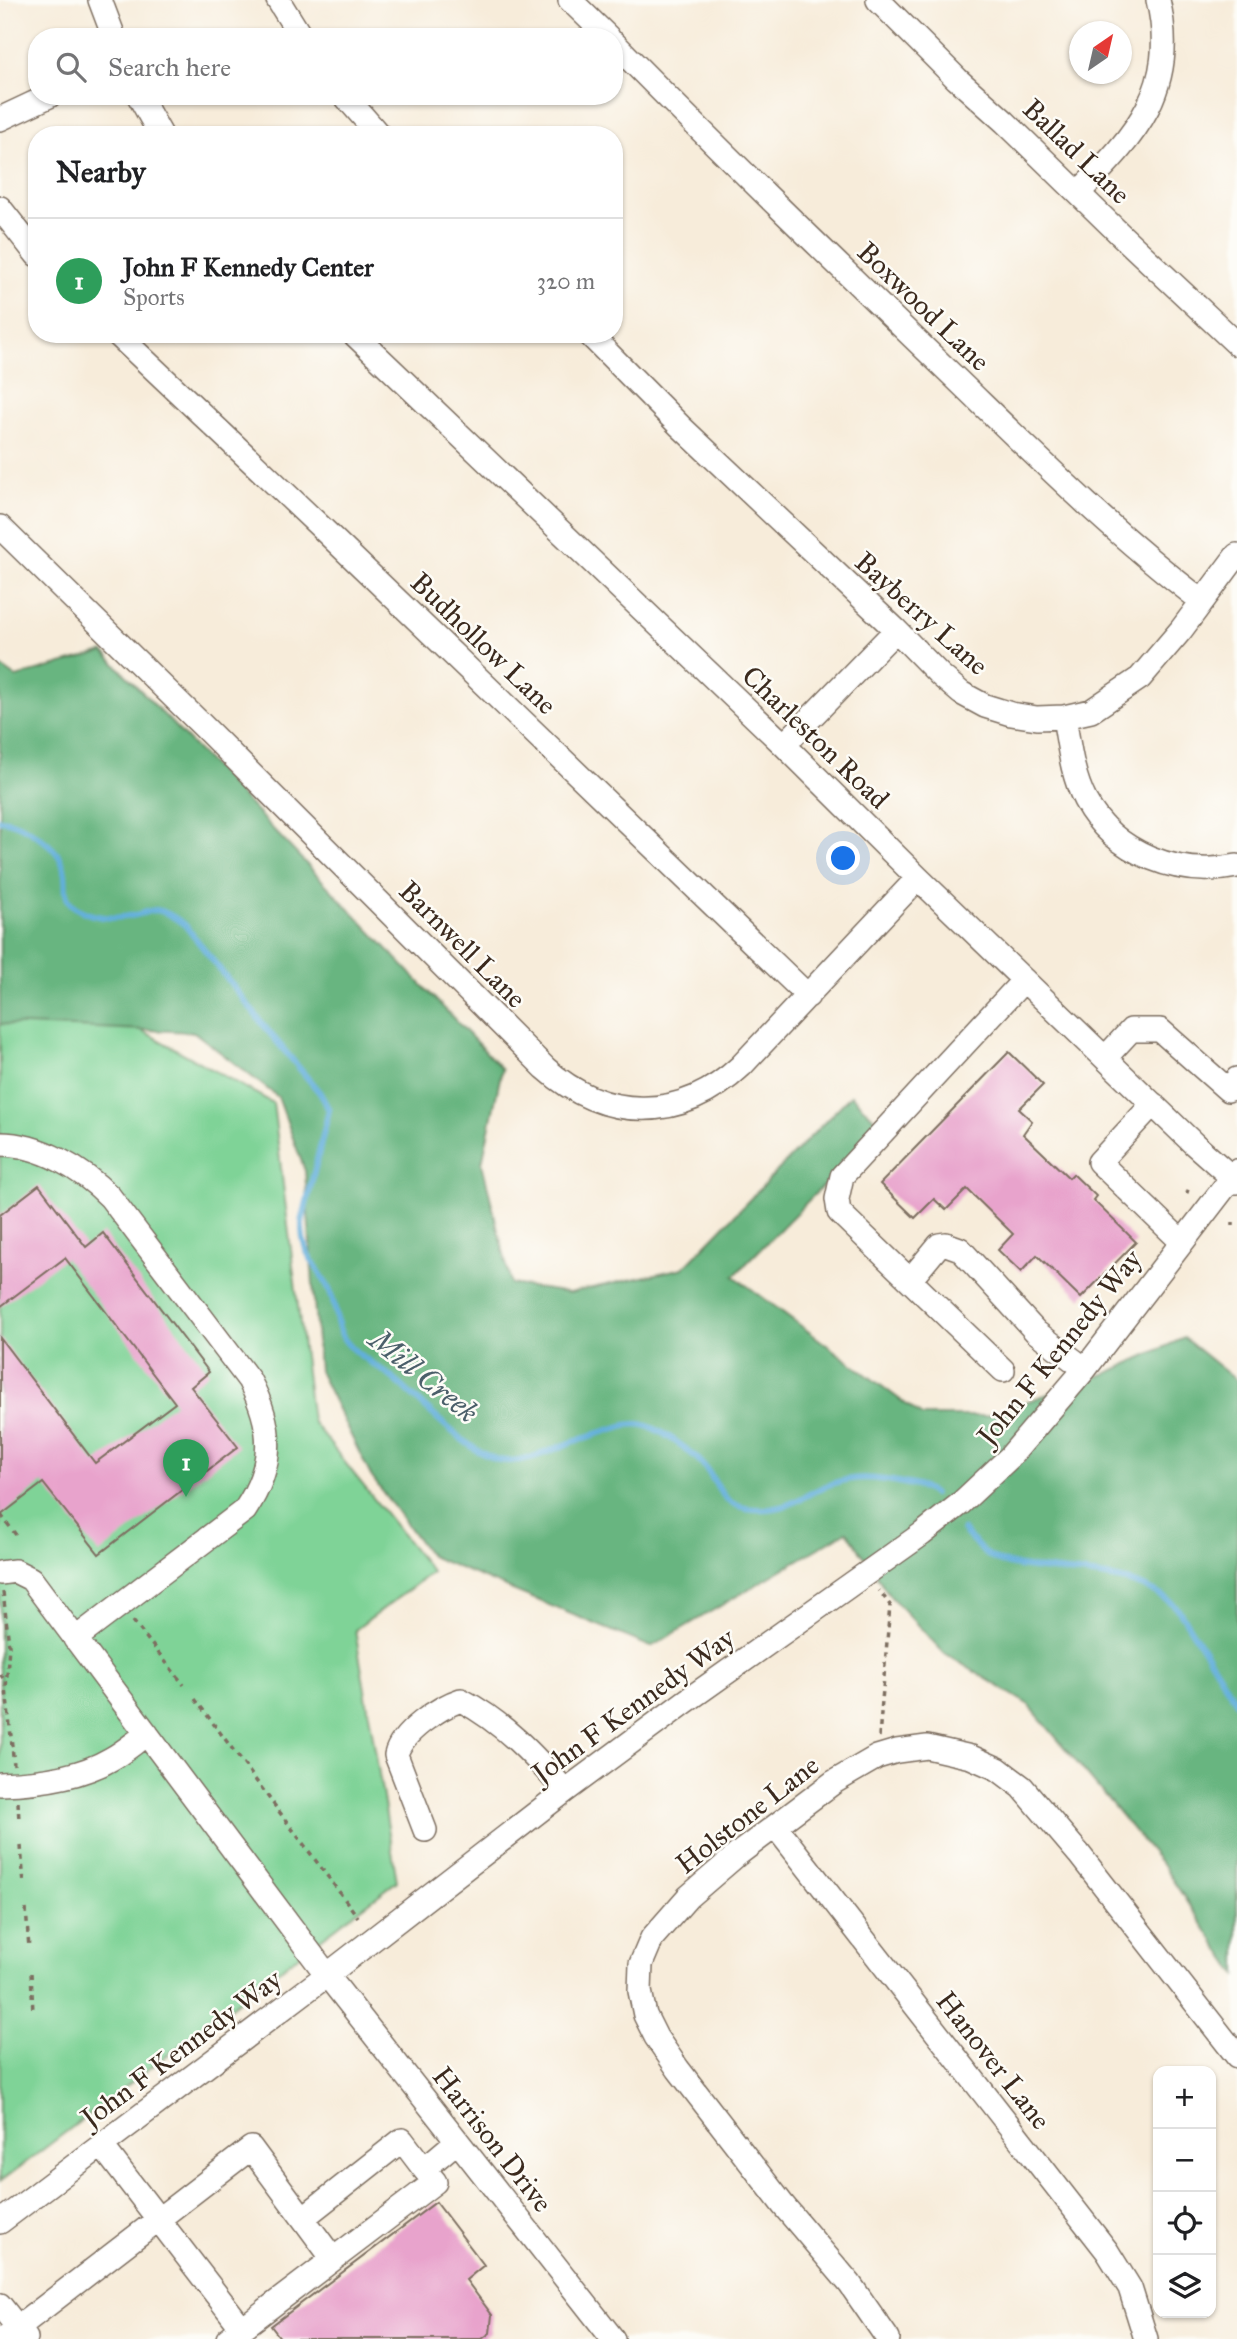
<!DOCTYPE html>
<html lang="en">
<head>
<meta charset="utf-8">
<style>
	:root { --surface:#fff; --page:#f2f2f2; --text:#202124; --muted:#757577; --line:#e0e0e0; --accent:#0b8043 }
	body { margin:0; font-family:"IM FELL Great Primer",serif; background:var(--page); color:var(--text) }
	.controls { position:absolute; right:21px; bottom:21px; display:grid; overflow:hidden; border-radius:14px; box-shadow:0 2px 5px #0004 }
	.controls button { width:63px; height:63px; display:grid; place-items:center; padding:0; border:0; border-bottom:2px solid var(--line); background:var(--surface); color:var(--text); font:35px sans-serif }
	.compass { position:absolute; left:1069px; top:21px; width:63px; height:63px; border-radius:50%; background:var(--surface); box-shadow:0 2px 5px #0004; rotate:34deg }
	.you { position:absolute; left:844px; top:859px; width:24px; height:24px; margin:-18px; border:5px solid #fff; border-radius:50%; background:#1a73e8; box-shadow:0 0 0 10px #1a73e833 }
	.badge { display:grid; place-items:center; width:46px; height:46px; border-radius:50%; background:var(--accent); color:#fff; font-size:23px; font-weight:700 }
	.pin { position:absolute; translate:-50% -58px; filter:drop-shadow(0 2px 4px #0008) }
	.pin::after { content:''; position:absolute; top:37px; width:24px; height:21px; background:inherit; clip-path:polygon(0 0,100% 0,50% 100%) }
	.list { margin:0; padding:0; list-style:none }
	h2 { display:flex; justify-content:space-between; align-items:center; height:91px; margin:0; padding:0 28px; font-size:30px }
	h2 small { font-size:23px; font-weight:400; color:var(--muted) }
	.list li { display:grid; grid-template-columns:46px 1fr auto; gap:21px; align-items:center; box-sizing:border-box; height:126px; padding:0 28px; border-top:2px solid var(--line) }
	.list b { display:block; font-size:26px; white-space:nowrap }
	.list p { margin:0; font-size:23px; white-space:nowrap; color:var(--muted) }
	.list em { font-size:23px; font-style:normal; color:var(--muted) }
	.icon { flex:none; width:38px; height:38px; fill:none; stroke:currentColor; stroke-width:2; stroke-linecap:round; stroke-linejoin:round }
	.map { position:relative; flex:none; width:1237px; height:2339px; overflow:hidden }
	.search { position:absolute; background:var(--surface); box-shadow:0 2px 5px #0004; left:28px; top:28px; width:595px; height:77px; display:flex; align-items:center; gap:18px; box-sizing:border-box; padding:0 24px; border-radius:28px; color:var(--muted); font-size:26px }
	.panel { position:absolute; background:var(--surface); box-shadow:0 2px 5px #0004; left:28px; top:126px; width:595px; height:217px; border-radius:28px }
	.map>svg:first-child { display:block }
	.green { fill:#7fd397; stroke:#5d7e5a; stroke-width:2 }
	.forest { fill:#67b580; stroke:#51704f; stroke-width:2 }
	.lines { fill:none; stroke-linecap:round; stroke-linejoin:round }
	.stream { stroke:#62afdb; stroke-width:6 }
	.building { fill:#e8a3cc }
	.minor-casing { stroke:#7d6e60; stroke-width:26 }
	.path { stroke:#7d6e60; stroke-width:3.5; stroke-dasharray:5 5; stroke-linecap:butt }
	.minor { stroke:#fff; stroke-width:23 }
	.labels { text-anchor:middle; stroke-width:5; stroke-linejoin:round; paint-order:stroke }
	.street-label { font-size:28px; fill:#3b2a1e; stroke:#fdfcf7 }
	.water-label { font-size:30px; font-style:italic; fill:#4b5f6a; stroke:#fdfcf7 }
</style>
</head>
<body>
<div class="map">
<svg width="1237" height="2339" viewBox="0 0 1237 2339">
	<rect width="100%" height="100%" fill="#fdfcf7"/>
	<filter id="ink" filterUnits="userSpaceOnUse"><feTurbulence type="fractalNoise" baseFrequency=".0143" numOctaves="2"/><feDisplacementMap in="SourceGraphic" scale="14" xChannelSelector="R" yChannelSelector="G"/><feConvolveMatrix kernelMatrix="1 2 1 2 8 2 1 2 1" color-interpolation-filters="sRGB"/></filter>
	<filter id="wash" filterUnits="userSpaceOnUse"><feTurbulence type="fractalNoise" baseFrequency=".00686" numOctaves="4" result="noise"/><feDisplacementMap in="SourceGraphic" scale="28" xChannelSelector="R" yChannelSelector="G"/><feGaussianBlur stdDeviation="1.57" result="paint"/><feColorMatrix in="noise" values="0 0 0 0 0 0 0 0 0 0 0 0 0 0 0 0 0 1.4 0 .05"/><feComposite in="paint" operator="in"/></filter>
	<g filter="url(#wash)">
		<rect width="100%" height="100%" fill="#f7ecda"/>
		<path class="green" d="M0,952l273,151 39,318 120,151 -77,58 42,251 -397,301z"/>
		<path class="forest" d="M104,652l398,417 -20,94 29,121 58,9 114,-25 168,-173 31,31 -148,150 188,140h64l124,-44 74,-34 53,43v594l-76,-112 -132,-158 -85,-52 -54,-57 -43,-65 -196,116 -221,-91 -59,-80 -52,-105 -14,-200 -27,-74 -84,-65 -194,-8v-358l16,11z"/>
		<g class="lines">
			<path class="stream" d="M0,820c20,1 57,25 63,45 7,21 -6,34 19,46 16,8 37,8 53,4 6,-1 15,-5 21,-5 10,1 21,9 29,15l84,107 51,61 9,17 -27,112c-1,35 14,39 27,67 8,16 5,35 15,50 11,16 31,25 46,37 27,21 77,77 109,84 26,5 53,-11 76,-19 17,-6 34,-11 51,-16 8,-1 14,-2 21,1 15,4 48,28 57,40 17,22 17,41 50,43 41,2 46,-15 80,-26 23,-7 41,-5 64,-1 13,3 24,3 35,12
				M963,1530c10,11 18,22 31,29 14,7 32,8 47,10 46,6 102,5 137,40l59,94"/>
		</g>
		<g id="blocks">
			<path class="building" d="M1009,1052l34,33 -24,24 13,12 -9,13 46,44 4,-4 23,22 -3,4 43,42 -55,56 -44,-43 -16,17 -23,-22 15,-16 -46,-45 -21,21 -12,-11 -19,19 -35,-34z
				M39,1185l47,62 17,-14 106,139 -18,15 47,60 -139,107 -56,-71 -43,33v-178l95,125 80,-60 -110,-145 -65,49v-92z
				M436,2202l48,63 -18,15 26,35 -2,18 -8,6h-201l-10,-13z"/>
		</g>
	</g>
	<g filter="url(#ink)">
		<use href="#blocks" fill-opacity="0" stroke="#7d6e60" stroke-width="2"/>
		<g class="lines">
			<g class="minor-casing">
				<path id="minor" d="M100,0l14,37
					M278,0l23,37
					M570,0l38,37
					M878,0l79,79 48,43 116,113 116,109
					M614,43c109,111 221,219 333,327 83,80 163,161 255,231
					M139,96l22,39
					M345,96l34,39
					M0,119l49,-23
					M1078,193c58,-58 101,-105 80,-193
					M0,208l37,47
					M117,334l209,198 482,464
					M354,334l430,411 134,133 276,266 43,38
					M589,334l91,92 216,204 44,45 21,18 24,13 26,8 26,4 27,-1 27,-6 49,-33 41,-48 56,-75
					M0,527l203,199 342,342c60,54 137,54 196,-2l177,-188
					M1064,717c5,28 8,58 21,83 29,54 94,78 152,66
					M784,745l112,-115
					M1105,1058l26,-28h29l68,60 9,-11
					M1153,1104l-54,58 83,80
					M0,1144c40,0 82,25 110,53l139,183c25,47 26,85 -4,130l-170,129
					M910,1280l29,-35 7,-1 14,5 76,83 49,37
					M1003,1370l-164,-158 -2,-13 5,-23 182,-196
					M0,1573l15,-2 16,8 296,396 286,364
					M0,1784c37,-1 79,-6 111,-25 13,-7 24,-17 36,-25
					M776,1827l331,424 23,37 16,51
					M425,1830l-29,-75c5,-22 43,-48 65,-55 42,22 74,56 104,91
					M102,2146l140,182
					M303,2218l99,-78 22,29
					M0,2222l327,-247 238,-184 120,-89 237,-168 38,-30 49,-46 76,-89 152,-198
					M0,2305l26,33
					M3,2339l248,-191 82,111
					M228,2339l207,-157 -11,-13 32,-27
					M888,2339l-38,-55 -67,-79 -105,-136 -22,-32 -11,-22 -5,-24 1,-27 11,-26 36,-41 50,-43 96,-72 43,-25 20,-6 30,-4 44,10 27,12 24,18 57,67 158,202"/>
			</g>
			<path class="path" d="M1186,1191l3,1
				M1233,1222v4
				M1,1515l15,20
				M3,1592l6,53 -3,44 8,76
				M133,1621l51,64
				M0,1674l7,9
				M195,1699l163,218
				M879,1737l11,-132 -11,-15
				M18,1802l1,19
				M21,1846l3,39
				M26,1909l3,39
				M31,1973l2,39"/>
			<use href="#minor" class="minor"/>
		</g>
	</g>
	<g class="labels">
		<g class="street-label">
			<text transform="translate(1077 151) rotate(44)" y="10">Ballad Lane</text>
			<text transform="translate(924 306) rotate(44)" y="10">Boxwood Lane</text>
			<text transform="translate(922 613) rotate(42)" y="10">Bayberry Lane</text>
			<text transform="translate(484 643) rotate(44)" y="10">Budhollow Lane</text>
			<text transform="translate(816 737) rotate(44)" y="10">Charleston Road</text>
			<text transform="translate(463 944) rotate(45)" y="10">Barnwell Lane</text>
			<text transform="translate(1059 1347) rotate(-51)" y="10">John F Kennedy Way</text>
			<text transform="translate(633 1705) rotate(-36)" y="10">John F Kennedy Way</text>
			<text transform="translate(747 1814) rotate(-38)" y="10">Holstone Lane</text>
			<text transform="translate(181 2048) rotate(-37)" y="10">John F Kennedy Way</text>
			<text transform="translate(994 2060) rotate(52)" y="10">Hanover Lane</text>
			<text transform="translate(493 2139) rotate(52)" y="10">Harrison Drive</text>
		</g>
		<g class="water-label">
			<text transform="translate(424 1376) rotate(39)" y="10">Mill Creek</text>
		</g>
	</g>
</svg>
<div class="controls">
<button>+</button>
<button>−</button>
<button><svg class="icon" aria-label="locate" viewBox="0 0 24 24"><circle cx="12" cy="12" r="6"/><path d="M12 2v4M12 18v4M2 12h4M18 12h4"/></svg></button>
<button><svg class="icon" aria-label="layers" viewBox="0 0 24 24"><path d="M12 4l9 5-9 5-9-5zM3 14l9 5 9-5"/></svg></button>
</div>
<svg class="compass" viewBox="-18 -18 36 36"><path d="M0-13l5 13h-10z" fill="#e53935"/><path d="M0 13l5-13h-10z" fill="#757577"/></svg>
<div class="you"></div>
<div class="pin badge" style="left:186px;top:1497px;background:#2e9e5b">1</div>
<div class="search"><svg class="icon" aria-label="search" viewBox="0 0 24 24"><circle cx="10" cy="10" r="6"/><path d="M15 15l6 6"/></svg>Search here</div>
<section class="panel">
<h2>Nearby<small></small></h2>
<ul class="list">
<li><span class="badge" style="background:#2e9e5b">1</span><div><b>John F Kennedy Center</b><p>Sports</p></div><em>320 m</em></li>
</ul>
</section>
</div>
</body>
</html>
